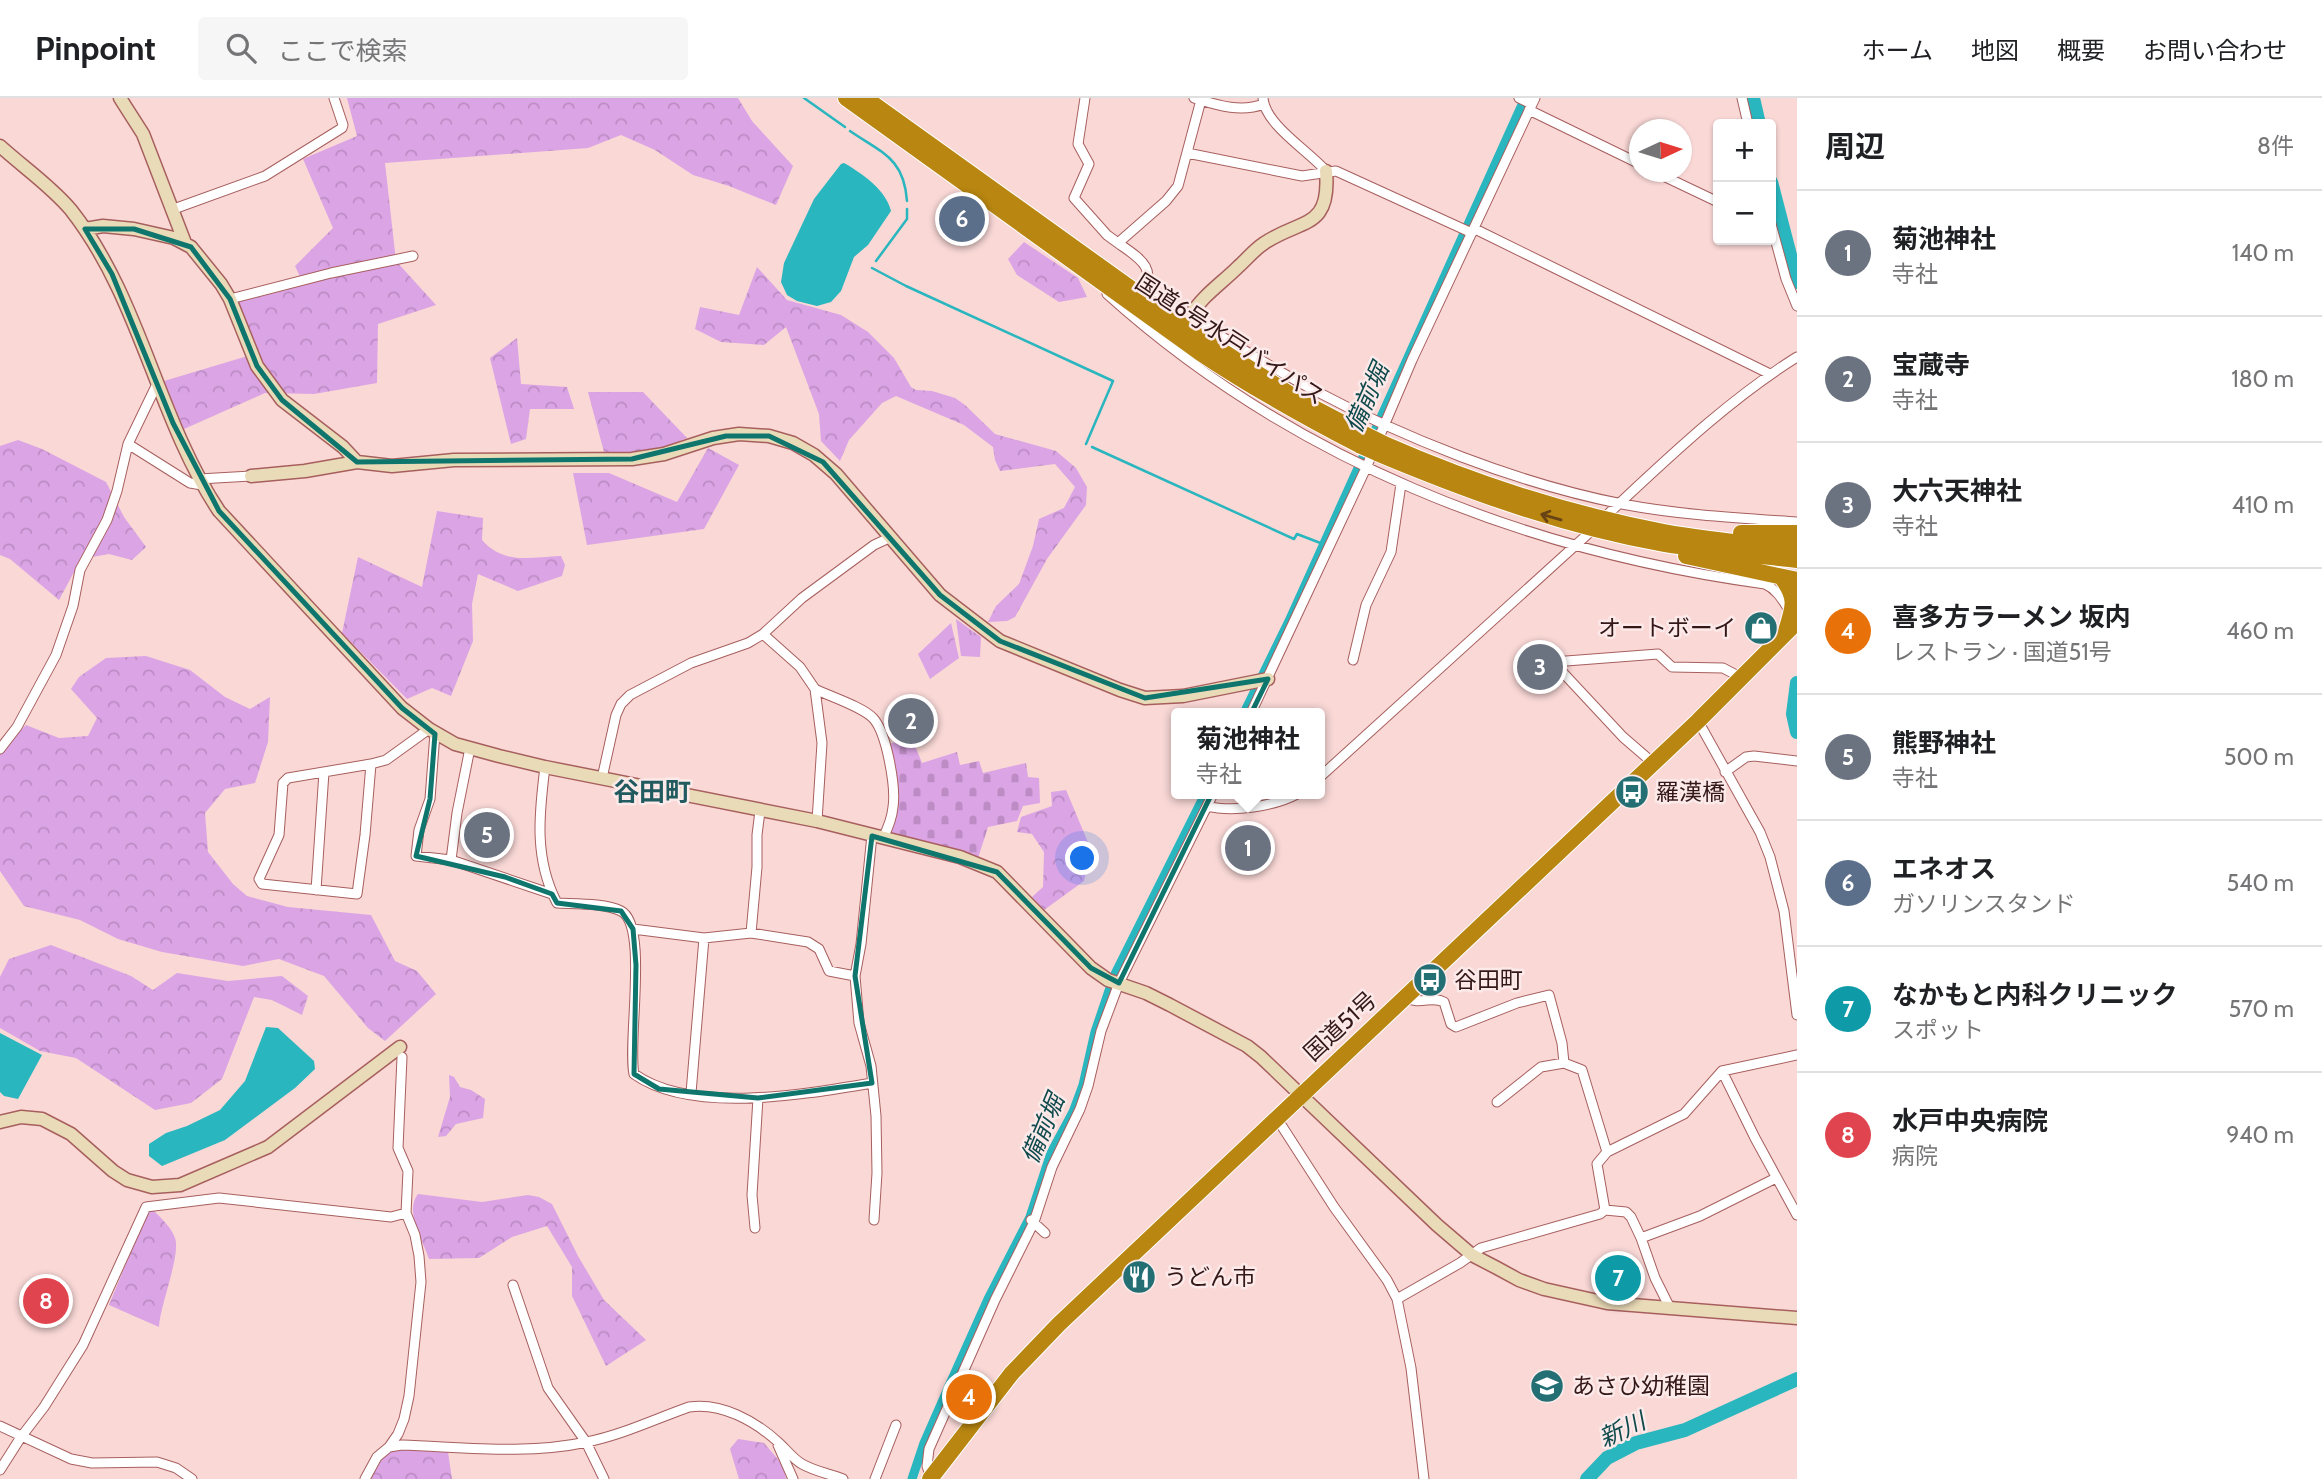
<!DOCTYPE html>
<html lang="ja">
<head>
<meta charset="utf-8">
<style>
	:root { --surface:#fff; --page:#f6f6f6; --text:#202124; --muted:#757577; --line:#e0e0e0; --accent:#db2777 }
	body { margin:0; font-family:Cabin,"Noto Sans JP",sans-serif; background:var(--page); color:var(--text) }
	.controls { position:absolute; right:21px; top:21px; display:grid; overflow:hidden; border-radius:7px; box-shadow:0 2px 5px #0004 }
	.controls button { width:63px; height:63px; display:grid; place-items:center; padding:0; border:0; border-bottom:2px solid var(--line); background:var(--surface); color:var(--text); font:35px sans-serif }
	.compass { position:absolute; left:1629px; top:21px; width:63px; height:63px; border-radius:50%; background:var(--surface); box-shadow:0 2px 5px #0004; rotate:86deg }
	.you { position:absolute; left:1083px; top:761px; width:24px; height:24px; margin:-18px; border:5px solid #fff; border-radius:50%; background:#1a73e8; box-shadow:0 0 0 10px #1a73e833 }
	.badge { display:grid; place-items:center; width:46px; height:46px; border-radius:50%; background:var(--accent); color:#fff; font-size:23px; font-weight:700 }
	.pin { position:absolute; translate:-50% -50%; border:4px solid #fff; box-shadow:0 2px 7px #0006 }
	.popup { position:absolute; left:1171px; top:610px; width:154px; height:91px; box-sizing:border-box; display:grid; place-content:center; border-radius:7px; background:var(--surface); filter:drop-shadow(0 2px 5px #0005); font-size:23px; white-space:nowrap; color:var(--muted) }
	.popup b { font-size:26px; color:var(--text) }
	.popup::after { content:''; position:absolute; left:50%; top:100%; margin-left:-14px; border:14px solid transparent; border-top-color:var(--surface) }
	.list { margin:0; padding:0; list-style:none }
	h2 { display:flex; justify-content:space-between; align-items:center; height:91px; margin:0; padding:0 28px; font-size:30px }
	h2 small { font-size:23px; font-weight:400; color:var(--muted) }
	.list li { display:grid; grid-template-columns:46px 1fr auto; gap:21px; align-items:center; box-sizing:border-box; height:126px; padding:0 28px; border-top:2px solid var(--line) }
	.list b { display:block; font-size:26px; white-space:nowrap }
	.list p { margin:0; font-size:23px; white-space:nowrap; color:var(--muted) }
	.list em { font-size:23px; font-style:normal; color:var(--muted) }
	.icon { flex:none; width:38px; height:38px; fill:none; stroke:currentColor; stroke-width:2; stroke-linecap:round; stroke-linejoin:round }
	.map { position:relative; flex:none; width:1797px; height:1381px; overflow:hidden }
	header { display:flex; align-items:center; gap:42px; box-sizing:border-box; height:98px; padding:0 35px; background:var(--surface); border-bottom:2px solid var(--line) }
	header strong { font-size:33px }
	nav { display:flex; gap:38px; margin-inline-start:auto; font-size:24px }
	.search { width:490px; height:63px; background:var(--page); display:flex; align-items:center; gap:18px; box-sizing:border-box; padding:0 24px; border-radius:7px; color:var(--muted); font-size:26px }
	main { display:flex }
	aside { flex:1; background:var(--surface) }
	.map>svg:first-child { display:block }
	.forest { fill:url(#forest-crowns) }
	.cemetery { fill:url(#cemetery-stones) }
	.park { fill:url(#park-tufts) }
	.water { fill:#29b6be }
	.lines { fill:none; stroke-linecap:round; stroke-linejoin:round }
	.stream { stroke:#29b6be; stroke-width:2.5 }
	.canal { stroke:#29b6be; stroke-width:9 }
	.river { stroke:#29b6be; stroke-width:14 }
	.street-casing { stroke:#a75f5e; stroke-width:11 }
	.secondary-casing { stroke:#a75f5e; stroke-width:15 }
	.highway-casing { stroke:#fff; stroke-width:18 }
	.street { stroke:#fff; stroke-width:9 }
	.secondary { stroke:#eadbb8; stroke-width:12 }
	.highway { stroke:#b88611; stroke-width:16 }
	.highway-bridge-casing { stroke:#fff; stroke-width:18; stroke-linecap:butt }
	.highway-bridge { stroke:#b88611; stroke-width:16 }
	.oneway { stroke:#694315 }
	.marked { fill:none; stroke:#0f766e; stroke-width:5; stroke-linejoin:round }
	.labels { text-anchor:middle; stroke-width:5; stroke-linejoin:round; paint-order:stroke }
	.street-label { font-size:23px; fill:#341717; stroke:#fbeae9 }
	.poi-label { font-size:23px; fill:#341717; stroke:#fbeae9; text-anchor:start }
	.water-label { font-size:24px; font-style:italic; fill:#0e494c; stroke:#fbeae9 }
	.quarter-label { font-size:26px; font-weight:bold; fill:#215b5f; stroke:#fbeae9 }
</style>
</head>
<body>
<header>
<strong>Pinpoint</strong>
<div class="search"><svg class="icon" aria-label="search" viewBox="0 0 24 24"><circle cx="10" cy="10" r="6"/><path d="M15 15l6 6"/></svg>ここで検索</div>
<nav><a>ホーム</a><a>地図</a><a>概要</a><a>お問い合わせ</a></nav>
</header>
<main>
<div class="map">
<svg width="1797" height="1381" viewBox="0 0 1797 1381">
	<defs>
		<pattern id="forest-crowns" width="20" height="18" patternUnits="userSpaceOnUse" patternTransform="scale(1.75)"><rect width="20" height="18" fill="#dba4e5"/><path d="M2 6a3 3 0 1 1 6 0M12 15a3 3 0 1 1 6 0" fill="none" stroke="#bd8cc4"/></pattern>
		<pattern id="cemetery-stones" width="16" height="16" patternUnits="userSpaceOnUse" patternTransform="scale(1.75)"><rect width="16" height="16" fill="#dba4e5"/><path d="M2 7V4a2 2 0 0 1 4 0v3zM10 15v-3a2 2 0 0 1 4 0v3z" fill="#bd8cc4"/></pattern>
		<pattern id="park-tufts" width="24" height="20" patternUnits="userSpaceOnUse" patternTransform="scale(1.75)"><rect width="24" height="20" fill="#dba4e5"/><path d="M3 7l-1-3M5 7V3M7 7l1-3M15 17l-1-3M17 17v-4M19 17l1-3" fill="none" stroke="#bd8cc4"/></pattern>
	</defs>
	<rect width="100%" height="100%" fill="#f9d8d6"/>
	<path class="forest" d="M347,0h391l14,23 41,45 -17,39 -47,-19 -36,-11 -38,-25 -34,-15 -33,13 -203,15 11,98 40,44 -58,19 -1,59 -63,11 -49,-1 -81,36 -20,-48 94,-28 -21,-51 67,-17 -9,-19 38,-38 -30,-69 54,-23z
		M1024,144l54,36 9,19 -28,5 -42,-27 -9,-16z
		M757,169l30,33 54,15 27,17 26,26 17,29 5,3 16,1 23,7 10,7 30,29 61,17 20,17 11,19 -1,18 -39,54 -32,58 -8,4 -19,1 8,-16 23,-22 14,-38 6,-27 25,-11 11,-21 -20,-23 -55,7 -5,-11 -2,-13 -29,-22 -68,-29 -14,7 -33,37 -9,21 -19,-20 -2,-27 -33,-87 -22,18 -43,-3 -26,-13 5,-22 39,8z
		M517,240l4,46 46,3 7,22h-44l-4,30 -15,5 -21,-86z
		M588,294h55l44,46 -35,14h-48z
		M18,342l24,9 64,33 18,35 22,30 -14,13 -23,-6 -28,5 -22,41 -49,-41 -10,-4v-109z
		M708,350l31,17 -35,64 -117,16 -14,-72h36l68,29z
		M437,413l46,7 -1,22c22,25 48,17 79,16l4,9 -3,11 -44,15 -40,-17 -6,30 1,37 -22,55 -19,-8 -25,11 -65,-66 16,-76 64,30z
		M951,525l8,35 -29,21 -12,-25z
		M146,558l44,14 35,27 25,12 20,-12 -2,45 -13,41 -30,6 -20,24 3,39 25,32 14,12 41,11 83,8 24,46 22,10 19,23 -51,47 -17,-13 -44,-52 -45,-17 -36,7 -81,-14 -44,-13 -38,-19 -56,-14 -24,-35v-121l26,-25 33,13 29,-2 9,-18 -26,-29 8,-12 27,-19z
		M1066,692l29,69 -8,10 -3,12 -40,29 -12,-13 11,-10 1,-35 -12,-18 -15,-2 4,-15 31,-11 -1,-14z
		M51,847l80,31 22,14 24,-17 51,8 54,-5 26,20 -6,19 -30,-15 -18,-3 -32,82 -31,24 -36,7 -79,-52 -36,-7 -40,-23v-51l9,-18z
		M449,977l5,2 6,10 11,3 14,9 -2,19 -27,6 -10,12 -8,1 12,-40z
		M418,1096l64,8 46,-7 11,2 13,7 26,52 26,44 42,40 -40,26 -34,-70v-29l-25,-41 -35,11 -33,21 -50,1c-6,-19 -25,-47 -11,-65z
		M154,1113c8,8 17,16 21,27 6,17 -15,67 -16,89l-50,-22 37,-90 3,-3z
		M738,1341l26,4 19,22 3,14h-47l-9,-30z
		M396,1348l52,6 4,27h-81l10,-19z"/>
	<path class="cemetery" d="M912,640l10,25 35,-11 3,13 19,-4 4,12 43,-10 2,14 11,1 1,25 -17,3 -6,15 -29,6 -10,31 -88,-23 6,-20 -7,-71z"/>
	<path class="park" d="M956,521l25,18 -1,20 -19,-1z"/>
	<path class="water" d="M844,65c19,11 42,27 47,48l-23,34 -14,12 -13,34 -10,11 -14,4 -20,-5 -10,-6 -6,-13 3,-19 30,-64 27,-35z
		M266,929l12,1 36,33 1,8 -20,19 -70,52 -63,26 -13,-10v-12l17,-11 21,-7 33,-16 25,-29z
		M0,935l42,22 -24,44 -14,-3 -4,-4z"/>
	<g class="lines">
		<path class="stream" d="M804,0l41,29
			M850,33c32,22 54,27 57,70
			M876,163l31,-42v-10
			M872,170l34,18 207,95 -27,63
			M1092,349l202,92 3,-5 26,10"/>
		<path class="canal" d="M1244,615l45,-92 236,-523
			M912,1381l12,-36 25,-57 39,-87 42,-82 21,-64 22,-41 10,-27 12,-53 19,-56 91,-182"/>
		<path class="river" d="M1753,0l6,26
			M1771,84l26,100
			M1797,585l-4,31 4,18
			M1587,1381l20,-21 29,-15 49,-13 112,-51"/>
		<g class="street-casing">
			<path id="street" d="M1085,0l-7,46 11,20 -15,34 33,37 11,8
				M1194,0c23,7 46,15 70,6
				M1263,0c2,27 46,53 63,73
				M1519,0l13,6
				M1742,0l6,26
				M1529,12l111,54
				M1187,55l115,23 34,-5 136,62
				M1655,74l63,30
				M171,112l94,-34 77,-48 1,-3 -9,-27
				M1771,126l15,55 11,27
				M1475,131l295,145
				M1107,196c183,165 415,257 658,290 13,6 18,17 26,29
				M1144,197h9c52,30 102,64 155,92 96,51 208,96 314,117 58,11 116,14 175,18
				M1141,198c18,-28 -2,-38 -23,-53l48,-42 12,-15 23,-86
				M230,201l101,-26 82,-17
				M128,346l62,39 12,2
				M199,381l52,-3
				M1608,416c59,-55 120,-114 189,-157
				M763,536l37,33 15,22 7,54 -5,78
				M1353,562l13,-55 25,-53 10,-68
				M1553,564l105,-8 14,13 51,1 19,10
				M1553,564l70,75 30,26
				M815,591c16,8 46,17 58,29 14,15 23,70 20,89 -1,11 -5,21 -10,31
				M1251,615l115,-245 46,-108 123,-262
				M1698,623l62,111 10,25 14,54 13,104
				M435,635l-5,66 -11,31 -3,26 35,4
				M470,650l-13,65 -6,47 101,34
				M0,651l17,-22 39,-72 17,-49 7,-36 27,-50 10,-29 11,-47 29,-60
				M371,666l-6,71 -8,59 -95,-10 -3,-5 20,-44 4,-52 5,-5z
				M371,666l15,-4 43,-31
				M545,669c-6,47 -11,92 12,136 18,1 48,0 64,8 28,14 6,132 13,163 58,41 172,20 238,9
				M1725,674l21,-15 8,-1 43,5
				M1320,679l269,-244
				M602,680l14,-63 5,-11 9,-9 61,-32 57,-20 15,-9 39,-36 72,-53 15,-7
				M1207,708c26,7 67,0 90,-12
				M872,737l-11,109 -6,32 4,47 12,43 5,50 1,57 -3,47
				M316,792l8,-118
				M633,831l71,9 47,-5 57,9 11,7 10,22 26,5
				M751,835l6,-66v-32l3,-24
				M1404,899c17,9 27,-2 40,5l7,22 5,3 61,-24 32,-8 13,48 2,20
				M1722,973l33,67 42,77
				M691,995l13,-155
				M1497,1004l44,-35 23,-4 18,7 25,82
				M1276,1019l58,90 53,73 10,19 14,69 13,111
				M1605,1112l21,2 5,5 10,21 14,40 15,30
				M1031,1122l14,13
				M755,1130l-3,-33 6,-97
				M1641,1140l59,-22 76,-38
				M513,1187l35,103 38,54 18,37
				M1397,1201l63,-36 21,-15 119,-34 5,-4 -8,-46 10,-12 77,-38 38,-43 75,-16
				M0,1328l71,33 21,4 65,-1 19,6 16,11
				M778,1347l15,34
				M389,1349l13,-2c61,2 125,10 185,-3 35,-7 68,-23 102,-35 32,-5 66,14 89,35 8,7 15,17 24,22 12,7 28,10 41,15
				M0,1372l21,-33 23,-30 39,-62 63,-138 73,-9 172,19 15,-4
				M931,1380l-4,-12 2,-17 66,-149 39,-78 18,-55 28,-58 8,-23 13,-55 18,-48 94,-189
				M365,1381l12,-22 12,-10 9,-13 6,-15 5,-23 12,-114 -2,-26 -4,-21 -9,-22 2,-42 -10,-23 4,-91
				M875,1381l21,-54"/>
		</g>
		<g class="secondary-casing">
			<path id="secondary" d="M120,0l23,36 42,109
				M0,48c23,21 51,40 71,64 70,89 86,208 148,301l183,197 27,21 26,15 44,12 46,11 272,54 143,36 37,15 94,96 17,12 38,13 24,12 77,41 14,11 176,168 35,30 25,13 22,12 25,9 63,14 190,15
				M85,131l18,-3 31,3 40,9 17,9 30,37 9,15 27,67 25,34 61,47 14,15
				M1190,218c12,-20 32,-33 49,-50 8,-7 15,-16 24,-22 37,-26 68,-13 63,-73
				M251,378l54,-5 52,-9 35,4 62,-6 178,-1 32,-5 49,-16 26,-4 30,2 24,7 21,12 22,19 104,121 60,46 120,49 25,8 38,-2 85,-17
				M0,1024l21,-5 21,2 29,15 42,37 14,9 25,7 28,-2 88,-38 132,-100"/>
		</g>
		<g class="highway-casing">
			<path id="highway" d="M846,0l353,254c52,35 106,65 162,94
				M865,0l321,230 113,72 67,35
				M1382,345c89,39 186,71 282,89 44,8 88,12 133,17
				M1377,355c93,39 187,73 287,91 44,7 88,11 133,16
				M1741,435h56
				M1686,458l111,24
				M1782,480c15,20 12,28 4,53
				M930,1381l82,-106 47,-49 639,-603 99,-99"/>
		</g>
		<use href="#street" class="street"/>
		<use href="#secondary" class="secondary"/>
		<use href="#highway" class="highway"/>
		<g class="highway-bridge-casing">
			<path id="highway-bridge" d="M1366,337l16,8
				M1361,348l16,7"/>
		</g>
		<use href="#highway-bridge" class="highway-bridge"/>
	</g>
	<defs><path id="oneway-shaft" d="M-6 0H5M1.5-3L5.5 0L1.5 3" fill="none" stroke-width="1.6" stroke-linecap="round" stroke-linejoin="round" transform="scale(1.75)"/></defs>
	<use class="oneway" href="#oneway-shaft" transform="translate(1551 419) rotate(-164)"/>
	<path class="marked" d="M85,131h49l57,18 39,52 27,67 25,34 75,62 275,-3 94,-23h43l54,26 117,133 60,46 145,57 123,-19 -149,304 -28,-15 -94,-96 -125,-36 -17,140 17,107 -114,15 -99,-9 -25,-15 2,-109 -3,-36 -12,-18 -64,-8 -5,-9 -47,-17 -89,-21 14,-57 5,-65 -33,-26 -183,-197 -46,-88 -61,-149z"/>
	<defs>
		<g id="shop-disc" transform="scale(1.75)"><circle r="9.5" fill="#246f74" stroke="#fbeae9"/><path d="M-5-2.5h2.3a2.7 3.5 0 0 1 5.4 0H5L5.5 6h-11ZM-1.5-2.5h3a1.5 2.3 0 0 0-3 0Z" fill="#fff"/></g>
		<g id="bus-disc" transform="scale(1.75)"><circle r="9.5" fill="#246f74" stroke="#fbeae9"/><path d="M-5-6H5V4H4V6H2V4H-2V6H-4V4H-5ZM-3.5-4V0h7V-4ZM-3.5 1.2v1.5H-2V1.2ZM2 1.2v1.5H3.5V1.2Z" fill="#fff"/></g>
		<g id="restaurant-disc" transform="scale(1.75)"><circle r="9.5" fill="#246f74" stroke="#fbeae9"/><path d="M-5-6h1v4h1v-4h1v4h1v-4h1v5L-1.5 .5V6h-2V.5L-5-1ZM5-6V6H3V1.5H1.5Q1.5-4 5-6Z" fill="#fff"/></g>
		<g id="school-disc" transform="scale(1.75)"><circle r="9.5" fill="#246f74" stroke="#fbeae9"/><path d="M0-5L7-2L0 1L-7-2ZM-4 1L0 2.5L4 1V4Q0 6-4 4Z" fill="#fff"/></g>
	</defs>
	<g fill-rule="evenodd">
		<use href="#shop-disc" x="1761" y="530"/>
		<use href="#bus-disc" x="1632" y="694"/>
		<use href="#bus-disc" x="1430" y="882"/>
		<use href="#restaurant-disc" x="1139" y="1179"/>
		<use href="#school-disc" x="1547" y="1288"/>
	</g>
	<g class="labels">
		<g class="street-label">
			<text transform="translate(1230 241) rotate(33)" y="8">国道6号水戸バイパス</text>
			<text transform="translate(1340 928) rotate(-43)" y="8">国道51号</text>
		</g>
		<g class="poi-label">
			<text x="1736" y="538" text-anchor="end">オートボーイ</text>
			<text x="1656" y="702">羅漢橋</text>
			<text x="1454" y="890">谷田町</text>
			<text x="1164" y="1187">うどん市</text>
			<text x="1572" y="1296">あさひ幼稚園</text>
		</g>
		<g class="water-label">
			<text transform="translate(1367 300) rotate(-66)" y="8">備前堀</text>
			<text transform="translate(1043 1031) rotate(-67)" y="8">備前堀</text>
			<text transform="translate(1622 1332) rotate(-25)" y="8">新川</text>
		</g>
		<g class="quarter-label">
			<text x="652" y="703">谷田町</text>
		</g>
	</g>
</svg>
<div class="controls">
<button>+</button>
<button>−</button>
</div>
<svg class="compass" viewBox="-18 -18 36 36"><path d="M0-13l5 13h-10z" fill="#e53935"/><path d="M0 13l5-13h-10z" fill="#757577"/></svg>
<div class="you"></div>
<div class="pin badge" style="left:1248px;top:750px;background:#6b7280">1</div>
<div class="popup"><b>菊池神社</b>寺社</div>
<div class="pin badge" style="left:911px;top:623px;background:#6b7280">2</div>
<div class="pin badge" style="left:1540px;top:569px;background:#6b7280">3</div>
<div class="pin badge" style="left:969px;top:1299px;background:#e8710a">4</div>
<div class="pin badge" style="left:487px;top:737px;background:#6b7280">5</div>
<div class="pin badge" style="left:962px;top:121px;background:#5c6f8a">6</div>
<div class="pin badge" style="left:1618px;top:1180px;background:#0f9aa8">7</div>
<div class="pin badge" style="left:46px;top:1203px;background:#e0444e">8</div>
</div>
<aside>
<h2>周辺<small>8件</small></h2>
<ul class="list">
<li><span class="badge" style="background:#6b7280">1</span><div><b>菊池神社</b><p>寺社</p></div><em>140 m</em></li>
<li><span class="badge" style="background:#6b7280">2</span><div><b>宝蔵寺</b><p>寺社</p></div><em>180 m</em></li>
<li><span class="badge" style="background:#6b7280">3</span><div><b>大六天神社</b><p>寺社</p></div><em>410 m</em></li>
<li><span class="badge" style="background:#e8710a">4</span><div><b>喜多方ラーメン 坂内</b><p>レストラン · 国道51号</p></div><em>460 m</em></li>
<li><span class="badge" style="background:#6b7280">5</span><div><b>熊野神社</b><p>寺社</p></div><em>500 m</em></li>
<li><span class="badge" style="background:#5c6f8a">6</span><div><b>エネオス</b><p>ガソリンスタンド</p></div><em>540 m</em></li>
<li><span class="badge" style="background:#0f9aa8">7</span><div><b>なかもと内科クリニック</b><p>スポット</p></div><em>570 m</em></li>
<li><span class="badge" style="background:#e0444e">8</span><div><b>水戸中央病院</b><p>病院</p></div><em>940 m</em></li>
</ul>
</aside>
</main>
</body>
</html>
